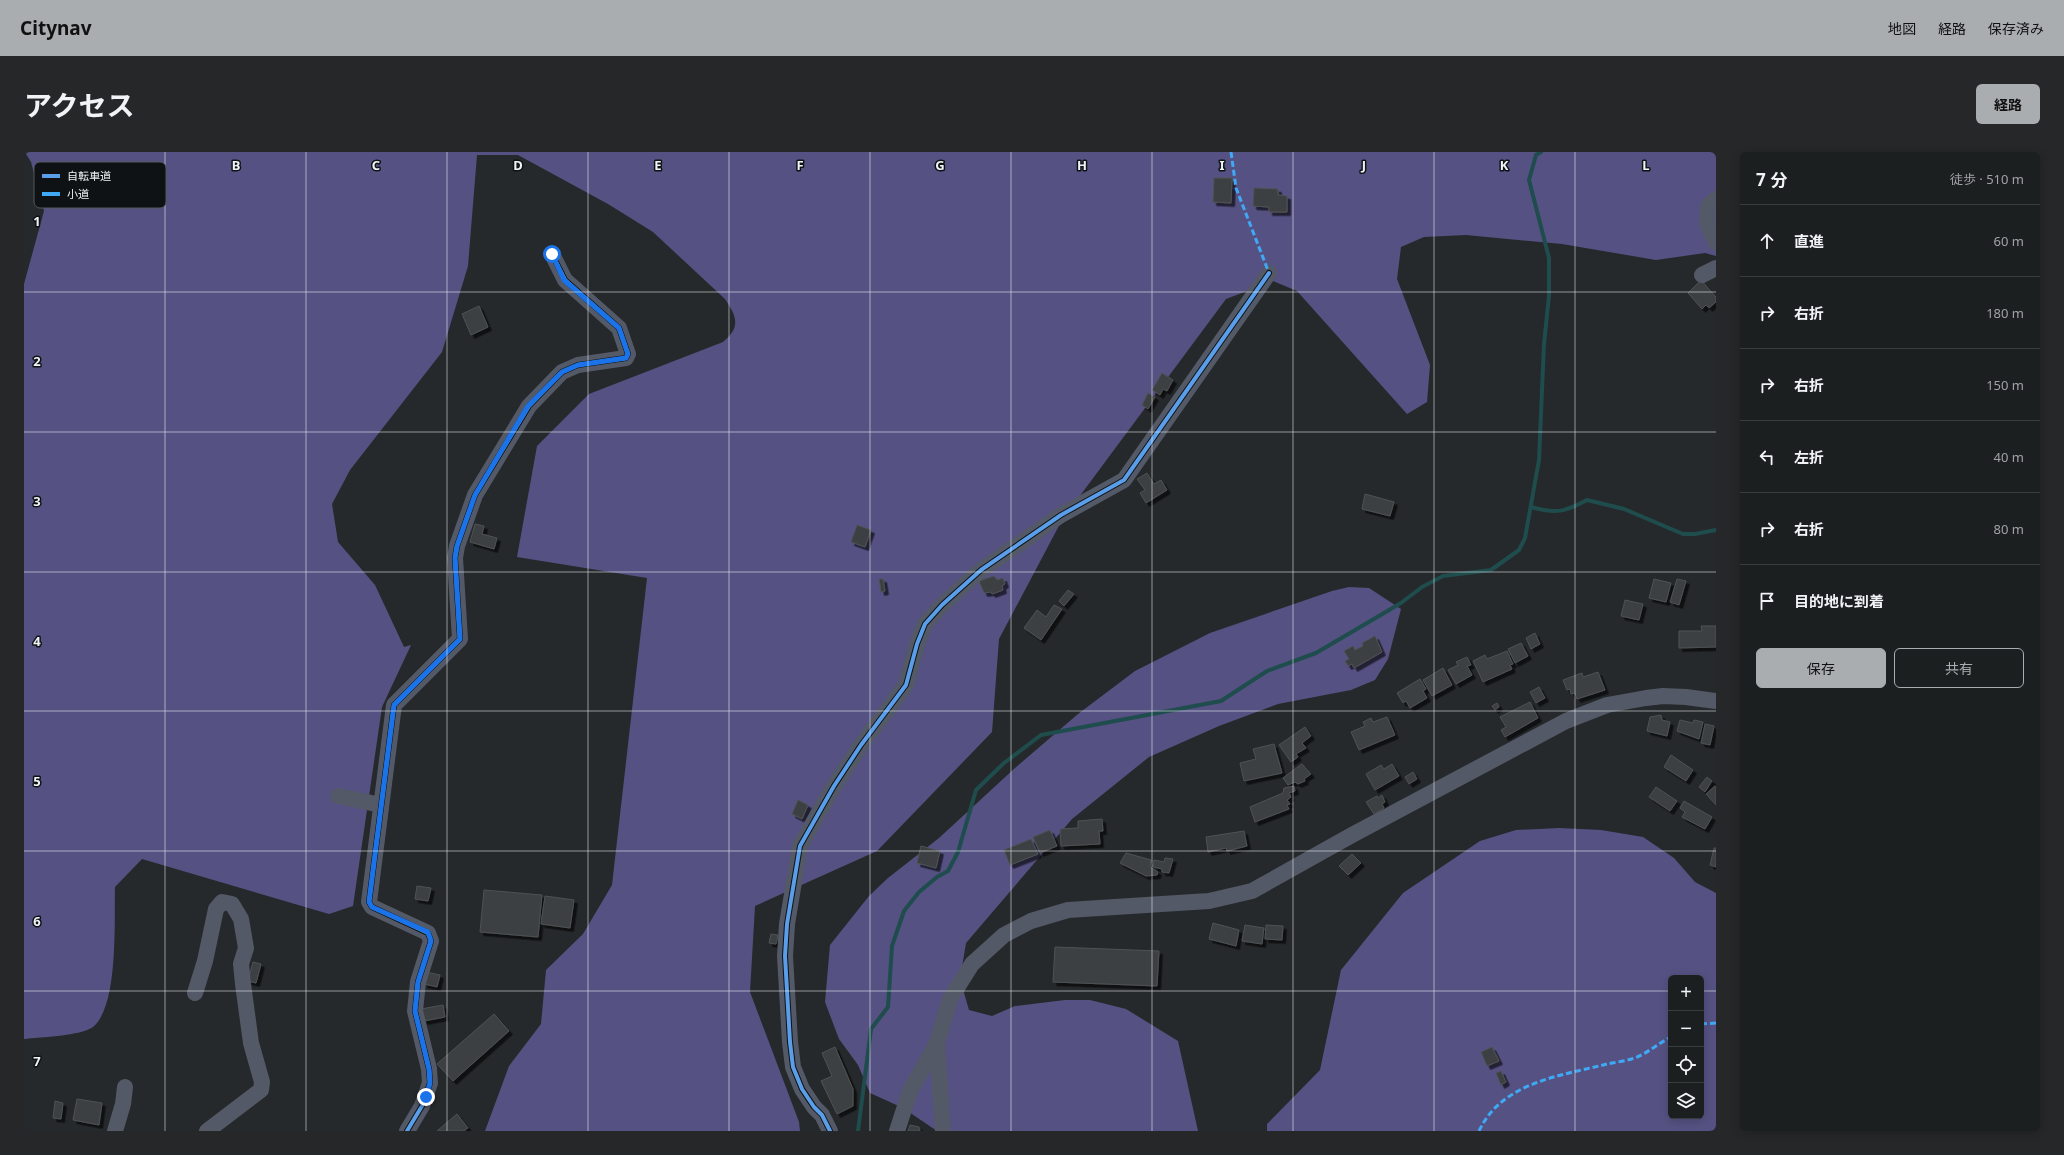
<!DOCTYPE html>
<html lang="ja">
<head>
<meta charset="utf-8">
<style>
	:root { --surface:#1c1f20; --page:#252729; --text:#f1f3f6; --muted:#a0a2a5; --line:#3a3d3e; --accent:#a9adb0 }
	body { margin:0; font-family:"Noto Sans","Noto Sans JP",sans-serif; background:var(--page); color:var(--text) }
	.controls { position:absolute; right:12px; bottom:12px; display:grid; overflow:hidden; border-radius:6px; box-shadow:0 2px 10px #0003 }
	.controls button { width:36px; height:36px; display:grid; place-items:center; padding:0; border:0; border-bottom:1px solid var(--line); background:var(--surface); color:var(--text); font:20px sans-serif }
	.stop { position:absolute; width:12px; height:12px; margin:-9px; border:3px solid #1a73e8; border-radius:50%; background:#fff }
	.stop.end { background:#1a73e8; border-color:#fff; box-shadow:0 1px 4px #0008 }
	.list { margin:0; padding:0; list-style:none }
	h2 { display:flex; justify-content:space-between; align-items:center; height:52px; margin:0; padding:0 16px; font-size:17px }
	h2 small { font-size:13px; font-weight:400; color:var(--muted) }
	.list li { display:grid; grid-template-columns:26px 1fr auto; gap:12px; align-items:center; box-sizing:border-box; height:72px; padding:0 16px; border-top:1px solid var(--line) }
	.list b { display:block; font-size:15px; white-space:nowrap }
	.list em { font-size:13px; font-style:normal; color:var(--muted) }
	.actions { display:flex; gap:8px; padding:12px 16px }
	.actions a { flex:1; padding:9px 0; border:1px solid var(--accent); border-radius:6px; text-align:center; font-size:14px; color:var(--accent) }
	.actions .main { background:var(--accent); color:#111 }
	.icon { flex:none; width:22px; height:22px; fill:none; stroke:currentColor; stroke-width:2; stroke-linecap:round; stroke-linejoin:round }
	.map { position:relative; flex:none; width:1692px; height:979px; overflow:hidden; border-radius:6px }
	header { display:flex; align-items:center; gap:24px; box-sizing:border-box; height:56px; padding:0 20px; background:var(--accent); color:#111 }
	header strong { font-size:19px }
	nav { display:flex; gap:22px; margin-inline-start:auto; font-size:14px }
	.intro { display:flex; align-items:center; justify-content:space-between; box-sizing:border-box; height:96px; padding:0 24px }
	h1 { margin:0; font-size:28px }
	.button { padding:10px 18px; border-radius:6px; background:var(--accent); color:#111; font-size:14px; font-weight:700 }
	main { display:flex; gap:24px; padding:0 24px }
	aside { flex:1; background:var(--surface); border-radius:6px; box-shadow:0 2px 10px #0003 }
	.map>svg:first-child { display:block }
	.forest { fill:#555283; fill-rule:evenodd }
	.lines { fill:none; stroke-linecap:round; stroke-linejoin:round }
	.stream { stroke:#1f4c4d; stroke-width:4 }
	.building { fill:#3c4042; stroke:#4e5253; filter:url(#shadow) }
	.minor { stroke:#535966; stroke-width:16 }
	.quiet { stroke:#3fa9f5; stroke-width:3; stroke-dasharray:6 3; stroke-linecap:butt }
	.cycleway-casing { stroke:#0f1214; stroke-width:6 }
	.cycleway { stroke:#5a9eea; stroke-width:4 }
	.route { stroke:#1a73e8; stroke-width:5 }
	.grid { fill:none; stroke:#f0f4f8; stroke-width:1; stroke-opacity:0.55 }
	.key { fill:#0f1214; stroke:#525658; stroke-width:1 }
	.key-label { font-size:11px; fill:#f0f4f8 }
	.grid-label { font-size:13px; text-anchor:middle; font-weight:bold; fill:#f0f4f8; stroke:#0f1214; stroke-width:3; stroke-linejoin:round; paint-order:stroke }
</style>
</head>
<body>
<header>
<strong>Citynav</strong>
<nav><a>地図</a><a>経路</a><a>保存済み</a></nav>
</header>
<div class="intro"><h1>アクセス</h1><a class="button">経路</a></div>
<main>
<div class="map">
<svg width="1692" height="979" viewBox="0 0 1692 979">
	<defs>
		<filter id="shadow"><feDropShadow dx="3.5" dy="3.5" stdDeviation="0" flood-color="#0009"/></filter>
	</defs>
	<rect width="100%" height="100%" fill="#26292b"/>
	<path class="forest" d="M1,0h1691v104l-11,-3 -49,7 -94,-16 -96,-9 -42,2 -23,10 -4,32 33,86 -3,37 -20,12 -110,-123 -24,-10 -47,18 -164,221 -63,119 -7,93 -115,119 -122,55 -5,86 49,130 1,9h-315l24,-65 32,-42 5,-54 37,-36 29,-49 35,-307 -130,-21 20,-111 52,-52 134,-52c18,-15 14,-25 2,-43l-72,-67 -45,-28 -90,-49h-41l-9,111 -26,86 -92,118 -18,34 6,38 37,43 29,62 7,-2 -29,62 -29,199 -24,8 -187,-55 -27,28c-1,32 4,119 -22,140 -12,9 -53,10 -69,12v-755l20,-73 -13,-49z
		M1325,435l20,1 32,21 -13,50 -13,21 -24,10 -73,14 -59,22 -70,31 -77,62 -106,124 -6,36 9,31 23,6 23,-10 50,-6h25l36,9 52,32 20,90h-261l-34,-23 -33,-15 -12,-28 -19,-26 -14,-37 5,-57 39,-49 19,-18 51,-40 76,-70 63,-54 57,-43 75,-38 122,-42z
		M1535,676l42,2 42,7 31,21 21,24 21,11v238h-449v-7l53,-54 21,-100 62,-77 77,-52 36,-11zM1647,826h30v138h-30z"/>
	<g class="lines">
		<path class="stream" d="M1507,355c25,7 34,5 56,-7l37,9 59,25h12l21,-4
			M834,979l13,-102 17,-22 4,-61 12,-35 15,-19 18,-15 11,-6 10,-19 18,-62 28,-27 37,-28 180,-34 46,-30 49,-18 85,-50 21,-16 21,-11 48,-6 28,-20 6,-12 14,-78 5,-116 5,-48v-38l-20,-78 7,-25 5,-3"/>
	</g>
	<path class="building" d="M1190,26h18l-1,25 -18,-1z
		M1230,36l24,1v6l9,1v16h-18v-5l-16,-1z
		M1677,128l15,17v5l-7,6 -3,-3 -4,4 -14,-16z
		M455,154l9,21 -17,8 -9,-21z
		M1138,221l11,7 -6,11 -4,-2 -3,6 -8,-5z
		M1124,241l7,4 -7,12 -6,-4z
		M1123,321l7,11 7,-4 6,10 -21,13 -6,-10 5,-3 -8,-11z
		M1341,342l29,8 -4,14 -28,-7z
		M451,372l9,2 -2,8 15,4 -3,11 -24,-7z
		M833,373l14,5 -6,17 -14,-5z
		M970,424l3,4 6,-2 2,6 -3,2 1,4 -11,4 -1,-2 -7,1 -5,-12z
		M855,427h4l2,12 -4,1z
		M1630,427l17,4 -5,19 -17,-4z
		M1653,427l9,2 -7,24 -9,-3z
		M1044,438l6,4 -10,12 -5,-5z
		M1601,448l18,4 -4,16 -18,-4z
		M1030,453l8,4 -21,31 -17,-12 13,-18 9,7z
		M1677,474h15v21l-37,1v-17h23z
		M1511,481l5,11 -9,5 -5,-11z
		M1351,484l7,16 -28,16 -2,-4 -4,2 -3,-5 4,-2 -5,-8 9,-5 2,4 8,-4 -1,-3z
		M1497,491l7,13 -13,7 -7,-14z
		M1483,499l6,13 -3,1 2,4 -29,13 -10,-21 12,-6 2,4z
		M1443,505l4,8 -4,1 5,9 -16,9 -8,-14 10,-5 -2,-3z
		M1419,516l9,17 -20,11 -9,-16z
		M1574,520l7,18 -28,9 -2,-6 -4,1 -1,-5 -3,1 -4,-10 19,-7 1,4z
		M1396,527l6,10 -3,2 4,7 -17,10 -4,-7 -3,2 -6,-10z
		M1515,535l6,11 -9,5 -6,-11z
		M1506,550l8,16 -33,19 -4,-7 5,-3 -6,-10z
		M1473,551l2,4 -4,3 -3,-4z
		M1637,563l1,5 8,2 -3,14 -20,-5 3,-14z
		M1363,565l8,18 -36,15 -8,-18 14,-6 -2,-4 8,-4 2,4z
		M1656,568l13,3 1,-3 9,2 -4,17 -22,-8z
		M1681,572l9,2 -4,19 -9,-2z
		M1281,575l6,9 -9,7 4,5 -10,6 2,3 -7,5 -12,-17z
		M1250,592l8,29 -38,8 -4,-18 16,-4 -3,-10z
		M1647,603l22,15 -7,11 -22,-14z
		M1278,612l9,10 -7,5 1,2 -7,3 -3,-2 -7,3 -5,-7z
		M1368,612l7,12 -24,14 -9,-16 15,-9 3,4z
		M1389,620l4,7 -8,5 -4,-7z
		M1683,625l5,4 -7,11 -6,-5z
		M1270,634l1,5 -6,2 2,4 -4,3 3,4 -3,1 2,4 -34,13 -5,-15 33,-14 1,-5z
		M1691,634l1,2v17l-10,-11z
		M1632,635l21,14 -7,10 -21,-14z
		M1358,643l3,7 -3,2 2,4 -10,6 -8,-12 11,-6 1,2z
		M774,648l10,5 -6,14 -10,-5z
		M1660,649l28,16 -7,12 -23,-12 3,-5 -5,-4z
		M1078,667l1,12h-4l1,13 -39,2 -1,-17 18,-1v-7z
		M1026,678l7,16 -17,7 -7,-16z
		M1220,679l3,15 -20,5 -1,-3 -18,4 -2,-15z
		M1007,687l7,15 -28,11 -6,-15z
		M897,694l19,5 -4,17 -19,-5z
		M1690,696h2v19l-6,-2z
		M1102,701l25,7 -1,7 8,5 -1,3 -11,1 -26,-13z
		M1328,702l9,9 -13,12 -9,-9z
		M1141,706l8,1 -4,14 -7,-1v-3l-9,-2 1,-7 10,2z
		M393,734l14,2 -3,13 -13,-2z
		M460,738l58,5 -4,42 -58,-5z
		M521,744l29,4 -4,28 -29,-4z
		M1189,771l26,7 -3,16 -27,-7z
		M1221,773l19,3 -2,16 -20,-3z
		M1242,773l17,1 -1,14 -17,-1z
		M747,782l7,1 -2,9 -7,-1z
		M1031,795l104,4 -2,35 -104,-4z
		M229,810l8,2 -5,19 -8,-2z
		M402,820l14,3 -3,12 -13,-3z
		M419,853l2,12 -21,4 -3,-12z
		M470,862l15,17 -56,50 -16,-17z
		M811,895l18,42v17l-16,8 -16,-33 11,-5 -10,-23z
		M1468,895l7,14 -12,5 -6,-14z
		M1477,919l5,11 -5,3 -5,-12z
		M53,947l25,4 -3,22 -26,-5z
		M31,949l8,2 -2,16 -8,-1z
		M433,962l11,14 -4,3h-27z
		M886,973l9,2 1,4h-12z"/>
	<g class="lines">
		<path class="minor" d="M1692,47l-8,7 -1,17 9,20
			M1678,123l14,-7
			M314,644l43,9
			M171,841l10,-32 11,-52 6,-7 10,2 9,15 5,29 -5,16 2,20 8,59 11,39 -1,8 -54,41
			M91,979l8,-27 2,-17
			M383,979l15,-25 8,-23 -1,-14 -14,-58 3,-29 13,-41 -3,-8 -56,-26 -3,-5 25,-197 66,-66 -5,-81 2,-12 18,-51 54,-89 33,-34 16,-7 48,-7 2,-4 -9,-26 -54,-48 -13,-26
			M806,979l-8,-16 -8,-8 -12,-18 -9,-22 -3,-25 -5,-86 2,-32 13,-78 34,-60 27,-41 45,-60 11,-41 8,-20 17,-19 39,-35 80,-55 63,-35 145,-207
			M873,979l13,-40 27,-48
			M919,979l-6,-88 13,-44 22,-35 32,-29 27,-14 37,-11 141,-9 43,-10 100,-56 214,-114 41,-16 39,-7 17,-2 23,1 30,4"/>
		<path class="quiet" d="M1207,0l5,36 33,85
			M1677,872l15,-1
			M1455,979c23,-49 81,-55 128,-67 9,-2 21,-3 30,-7 12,-5 22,-14 34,-20"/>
		<g class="cycleway-casing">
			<path id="cycleway" d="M383,979l15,-25 8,-23 -1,-14 -14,-58 3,-29 13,-41 -3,-8 -56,-26 -3,-5 25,-197 66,-66 -5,-81 2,-12 18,-51 54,-89 33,-34 16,-7 48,-7 2,-4 -9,-26 -54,-48 -13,-26
				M806,979l-8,-16 -8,-8 -12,-18 -9,-22 -3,-25 -5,-86 2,-32 13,-78 34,-60 27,-41 45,-60 11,-41 8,-20 17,-19 39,-35 80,-55 63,-35 145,-207"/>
		</g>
		<use href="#cycleway" class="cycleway"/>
	</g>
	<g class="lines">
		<path class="route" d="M402,945l4,-14 -1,-14 -14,-58 3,-29 13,-41 -3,-9 -56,-25 -3,-5 25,-197 66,-66 -5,-81 2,-12 18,-51 53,-89 34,-34 16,-7 48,-7 2,-4 -9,-26 -55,-48 -12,-26"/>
	</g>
	<path class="grid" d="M141,0v979M282,0v979M423,0v979M564,0v979M705,0v979M846,0v979M987,0v979M1128,0v979M1269,0v979M1410,0v979M1551,0v979M0,140h1692M0,280h1692M0,420h1692M0,559h1692M0,699h1692M0,839h1647M1677,839h15"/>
	<rect x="10" y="10" width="132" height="46" rx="6" class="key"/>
	<rect x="18" y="22" width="18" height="4" fill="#5a9eea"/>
	<rect x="18" y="40" width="18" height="4" fill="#3fa9f5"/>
	<g class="key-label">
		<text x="43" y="28">自転車道</text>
		<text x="43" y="46">小道</text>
	</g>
	<g class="grid-label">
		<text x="212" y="18">B</text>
		<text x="352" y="18">C</text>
		<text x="494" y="18">D</text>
		<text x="634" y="18">E</text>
		<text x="776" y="18">F</text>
		<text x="916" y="18">G</text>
		<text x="1058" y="18">H</text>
		<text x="1198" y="18">I</text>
		<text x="1340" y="18">J</text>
		<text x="1480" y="18">K</text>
		<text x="1622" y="18">L</text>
		<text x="13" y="74">1</text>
		<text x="13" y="214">2</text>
		<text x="13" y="354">3</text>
		<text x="13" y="494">4</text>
		<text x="13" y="634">5</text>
		<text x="13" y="774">6</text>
		<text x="13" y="914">7</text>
	</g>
</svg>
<div class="controls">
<button>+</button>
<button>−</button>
<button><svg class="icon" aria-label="locate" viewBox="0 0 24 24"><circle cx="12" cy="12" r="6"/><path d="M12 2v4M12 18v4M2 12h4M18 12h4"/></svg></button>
<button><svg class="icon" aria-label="layers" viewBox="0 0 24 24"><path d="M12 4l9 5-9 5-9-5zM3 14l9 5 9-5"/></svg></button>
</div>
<div class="stop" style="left:528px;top:102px"></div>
<div class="stop end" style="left:402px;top:945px"></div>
</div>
<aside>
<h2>7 分<small>徒歩 · 510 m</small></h2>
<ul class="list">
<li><svg class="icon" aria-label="ahead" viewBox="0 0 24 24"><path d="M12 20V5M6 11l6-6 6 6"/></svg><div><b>直進</b></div><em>60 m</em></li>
<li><svg class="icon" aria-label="right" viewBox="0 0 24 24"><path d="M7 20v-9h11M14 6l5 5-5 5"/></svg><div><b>右折</b></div><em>180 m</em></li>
<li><svg class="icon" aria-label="right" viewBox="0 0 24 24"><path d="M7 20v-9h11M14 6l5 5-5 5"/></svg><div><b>右折</b></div><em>150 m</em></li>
<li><svg class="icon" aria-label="left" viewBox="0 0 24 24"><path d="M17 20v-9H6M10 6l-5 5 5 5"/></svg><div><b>左折</b></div><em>40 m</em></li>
<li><svg class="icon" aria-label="right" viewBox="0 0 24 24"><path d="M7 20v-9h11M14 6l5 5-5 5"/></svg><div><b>右折</b></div><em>80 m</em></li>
<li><svg class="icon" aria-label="arrive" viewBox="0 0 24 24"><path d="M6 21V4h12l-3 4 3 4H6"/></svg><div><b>目的地に到着</b></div></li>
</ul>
<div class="actions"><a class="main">保存</a><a>共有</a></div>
</aside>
</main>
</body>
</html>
